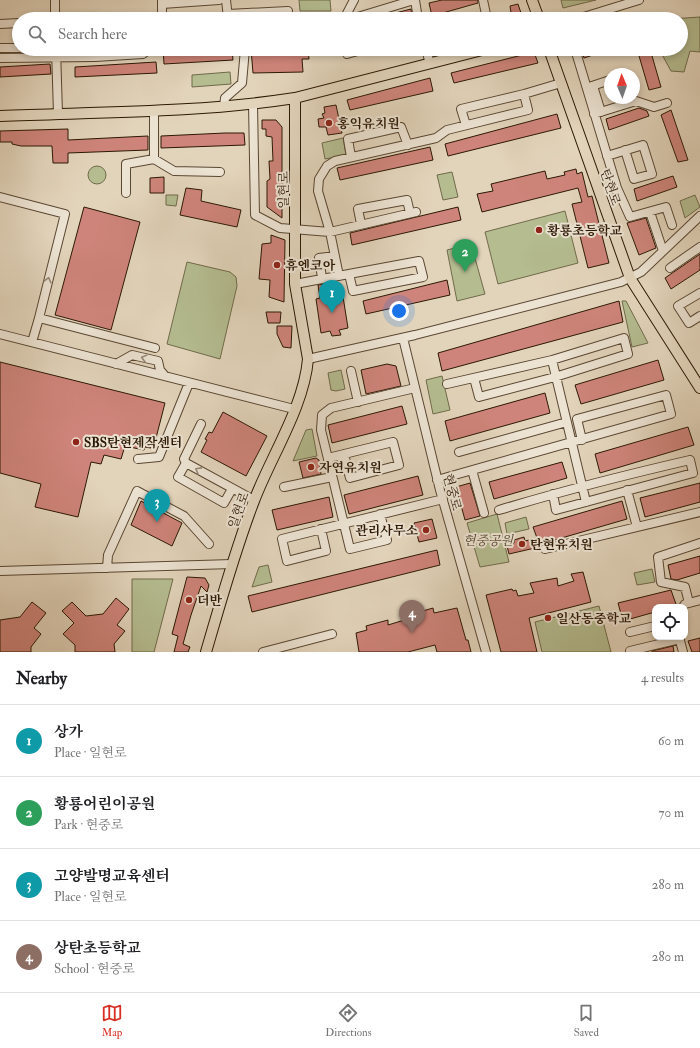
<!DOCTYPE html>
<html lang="en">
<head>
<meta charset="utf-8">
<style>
	:root { --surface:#fff; --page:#f2f2f2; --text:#202124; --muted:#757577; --line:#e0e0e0; --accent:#d93025 }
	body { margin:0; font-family:"IM FELL Double Pica","Noto Serif KR",serif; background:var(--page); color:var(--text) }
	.controls { position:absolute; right:12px; bottom:12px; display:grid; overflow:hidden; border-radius:8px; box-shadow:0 2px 6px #0003 }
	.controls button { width:36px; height:36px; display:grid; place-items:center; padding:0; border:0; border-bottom:1px solid var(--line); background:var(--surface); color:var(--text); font:20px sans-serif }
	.compass { position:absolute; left:604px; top:68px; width:36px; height:36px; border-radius:50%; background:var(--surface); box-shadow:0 2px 6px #0003; rotate:358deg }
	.you { position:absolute; left:399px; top:311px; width:14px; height:14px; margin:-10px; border:3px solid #fff; border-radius:50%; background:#1a73e8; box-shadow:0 0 0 6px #1a73e833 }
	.badge { display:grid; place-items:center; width:26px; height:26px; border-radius:50%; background:var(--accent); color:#fff; font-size:13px; font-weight:700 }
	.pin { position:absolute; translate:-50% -33px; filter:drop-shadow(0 1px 2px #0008) }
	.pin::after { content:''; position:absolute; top:21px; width:14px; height:12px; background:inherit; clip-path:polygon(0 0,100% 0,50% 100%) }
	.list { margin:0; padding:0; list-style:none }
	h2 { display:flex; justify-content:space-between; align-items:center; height:52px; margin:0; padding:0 16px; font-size:17px }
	h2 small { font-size:13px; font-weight:400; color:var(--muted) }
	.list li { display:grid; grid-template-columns:26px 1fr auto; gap:12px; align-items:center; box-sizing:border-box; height:72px; padding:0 16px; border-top:1px solid var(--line) }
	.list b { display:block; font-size:15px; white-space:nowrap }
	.list p { margin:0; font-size:13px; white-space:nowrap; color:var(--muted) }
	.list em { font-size:13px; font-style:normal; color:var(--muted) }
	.icon { flex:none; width:22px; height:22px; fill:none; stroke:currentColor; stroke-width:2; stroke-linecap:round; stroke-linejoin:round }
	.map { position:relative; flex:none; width:700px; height:652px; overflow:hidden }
	.search { position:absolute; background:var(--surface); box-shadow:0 2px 6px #0003; left:12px; right:12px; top:12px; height:44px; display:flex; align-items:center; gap:10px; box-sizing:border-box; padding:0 14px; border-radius:22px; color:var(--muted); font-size:15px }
	.sheet { height:340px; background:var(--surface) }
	nav { display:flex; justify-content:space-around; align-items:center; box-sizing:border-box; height:56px; border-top:1px solid var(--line); background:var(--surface); font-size:11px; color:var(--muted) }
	nav a { display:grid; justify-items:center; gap:2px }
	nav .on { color:var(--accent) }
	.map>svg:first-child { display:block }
	.green { fill:#b4bc90; stroke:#706a4a }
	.building { fill:#ce847a; stroke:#2c1804 }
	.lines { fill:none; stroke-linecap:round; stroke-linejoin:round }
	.minor-casing { stroke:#5a4732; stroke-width:10 }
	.major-casing { stroke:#2c1804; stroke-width:12 }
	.minor { stroke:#ece3d3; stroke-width:8 }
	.major { stroke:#e2d4bb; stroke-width:10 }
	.oneway { stroke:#968876 }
	.poi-dot { fill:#8f2418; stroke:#ece3d3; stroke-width:1.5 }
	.labels { text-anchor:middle; stroke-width:4; stroke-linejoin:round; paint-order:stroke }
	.poi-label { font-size:13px; font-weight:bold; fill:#2c1804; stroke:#ece3d3; text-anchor:start }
	.street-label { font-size:13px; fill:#2c1804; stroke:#ece3d3 }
	.park-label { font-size:13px; font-style:italic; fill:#55492e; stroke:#ece3d3 }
</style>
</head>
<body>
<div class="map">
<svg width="700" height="652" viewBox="0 0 700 652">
	<rect width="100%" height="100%" fill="#e2d4bb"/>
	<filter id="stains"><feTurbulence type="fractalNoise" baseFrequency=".005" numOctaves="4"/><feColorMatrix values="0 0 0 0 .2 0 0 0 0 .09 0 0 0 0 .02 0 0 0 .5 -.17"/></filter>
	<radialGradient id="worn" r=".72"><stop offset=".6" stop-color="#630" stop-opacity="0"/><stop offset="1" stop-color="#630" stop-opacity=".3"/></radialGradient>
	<path class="green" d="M299,0h31l1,11h-31z
		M561,0h35l-33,8z
		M700,17v35l-10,-1 -6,21 -13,-1 -12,-22h22v-30h-10z
		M230,72l1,12 -39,3v-12z
		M343,138l3,17 -21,4 -3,-16z
		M88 175a9 9 0 1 1 18 0a9 9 0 1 1-18 0Z
		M452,172l6,25 -15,3 -6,-25z
		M166,195h12l-2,11 -10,-1z
		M695,195l5,12 -15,11 -5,-17z
		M565,211l13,52 -80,21 -13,-52z
		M471,244l14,50 -28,7 -10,-51z
		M187,262l43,10 6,5 1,9 -17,73 -53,-15z
		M622,301h4l22,42 -16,4z
		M341,370l4,19 -9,2 -5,-1 -3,-17z
		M442,376l8,34 -17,4 -7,-34z
		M312,429l5,27 -24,5 13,-31z
		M497,514l12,48 -29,5 -13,-44z
		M526,517l3,12 -22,5 -2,-11z
		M268,565l4,17 -20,5 7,-20z
		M652,569l3,13 -18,3 -3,-12z
		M132,579h41l-19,73h-22z
		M599,606l12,46h-69l-7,-30z"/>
	<path class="building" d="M442,0h36v3l-46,13 -3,-13z
		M518,4l5,15h-11l-2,-13z
		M411,9l1,10h-32v-2z
		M163,49h69l1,11 -69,4z
		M251,49h57l1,10h-7l1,13 -50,1z
		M581,49h27v1l-24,8z
		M637,49h13l11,38 -12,3z
		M534,52l4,11 -84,20 -3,-10z
		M156,62l1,11 -82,4v-10z
		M50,64l1,10 -51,3v-10z
		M430,78l3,13 -83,19 -3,-10z
		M336,105l6,28 -14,2 -2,-8h-7l-1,-8 6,-1 -2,-4 3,-1 -1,-6z
		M639,108l8,3 2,5 -40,14 -3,-11z
		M671,110l17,50 -10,2 -17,-47z
		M557,114l4,14 -113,28 -3,-12z
		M262,120h14l6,7v91l-15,-11v-26l3,-2 -1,-18h4l-1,-24 -6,-1v-7h-4z
		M68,129v11l80,-4v14l-80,3v10h-15l-1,-17h-31l-9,-2v-2h-12v-11z
		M225,133h19l1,12 -84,3v-12z
		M430,147l3,13 -93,20 -3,-12z
		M576,169l1,5 5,-2 6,25 4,-1 17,67 -21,5 -16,-64 10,-2 -4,-14 -96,24 -5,-18 16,-3 -2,-7 54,-13 2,8 18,-4 -1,-3z
		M673,176l4,11 -40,14 -3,-12z
		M164,177v16h-14v-15z
		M186,188l16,2 -1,11 40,9 -4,17 -57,-12z
		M84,207l56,15 -29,108 -56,-15z
		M458,207l3,13 -109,25 -2,-12z
		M646,218l10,30 -17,7 -12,-32z
		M271,235l14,5 -1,62 -15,-5 1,-17 -11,-1 3,-35 9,-1z
		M700,254v16l-29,19 -6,-11z
		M447,280l3,15 -84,19 -3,-13z
		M324,284v2l17,-2 7,44 -9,2 2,5 -9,1 -2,-5 -9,2 -5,-34 4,-1 -2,-13z
		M619,301l4,21 -181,49 -4,-18z
		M266,312h15l-1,11h-12z
		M277,326h15l-1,22 -8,-1 -6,-13z
		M658,360l6,20 -83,24 -6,-19z
		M0,362l165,41 -9,35h-3l-2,10 -6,-1 -1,3 -19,-4 -4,13 -17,-4 -3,9 -10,-2 -13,55 -43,-10 6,-23 -41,-11z
		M387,364l9,2 5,20 -35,8 -5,-24z
		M545,393l5,20 -100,28 -5,-20z
		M402,406l5,18 -75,19 -4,-18z
		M223,412l44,24 -21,40 -45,-24 6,-12 -2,-1 4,-7 3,1z
		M688,427l6,18 -94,28 -5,-19z
		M316,458l3,2 2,14 -18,4 -4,-16z
		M562,462l5,16 -73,21 -5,-17z
		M418,476l5,19 -74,19 -5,-19z
		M470,483l10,33 -15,4 -9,-33z
		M700,483v19l-55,15 -5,-19z
		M329,497l4,20 -56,13 -5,-20z
		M141,501l41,22 -10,23 -41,-21z
		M622,501l5,18 -93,27 1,2 -26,6 -2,-8 7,-3v-3l10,-3 1,4 12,-3 -4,-11z
		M432,519l5,19 -18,4 -5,-19z
		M437,550l3,15 -188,47 -4,-16z
		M700,556v17l-23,7 -6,-1 -3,-14z
		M583,572l8,30 -62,16 8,34h-36l-15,-57 26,-6 1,2 3,-1 2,6 16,-3 -4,-10 27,-5 1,8 16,-5 -3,-7z
		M187,577l18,1 4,7 -2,7 -6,-6 -10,29 -8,29 7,3 -2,5h-14l4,-16 -6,-2z
		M671,590l6,17h-22v5l-32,9 -5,-18z
		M116,598l13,11 -12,16 8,6 -11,13 1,8h-40v-7l-12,-11 11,-11 -12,-12 10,-9 14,14 17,-2z
		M32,602l14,11 -12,15 7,6 -10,13v5h-31v-32l20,-3z
		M433,608l1,5 23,-5 9,32h2l3,12h-34l-2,-7 -27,7h-49l-3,-19 11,-3 -1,-4 22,-6v5l23,-7 -2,-3z
		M700,638v14h-8l-4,-11z
		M673,646l1,6h-22v-1z"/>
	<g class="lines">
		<g class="minor-casing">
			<path id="minor" d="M55,0v19
				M162,0v19
				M226,0l2,18
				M415,0l3,19
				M483,0l4,19
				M162,4l57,-4
				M228,14l60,-3
				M344,19l10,-19
				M351,19l63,-19
				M577,19l62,-19
				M0,24l19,-1
				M0,48h19
				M56,49l2,65
				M346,49l1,5 18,-5
				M426,49l4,15
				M575,49l42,139 13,29 36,-10 6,18
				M0,58l95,-1 48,-3 6,-5
				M593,86l8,26
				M589,87l21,-7
				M253,104l2,111 25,13 50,4 86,-20
				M224,107l1,-9 17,-15 3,-34
				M594,114l42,-13 18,6 13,-4
				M466,125l-5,-16 63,-15 37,-11
				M607,156l36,-11 9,29 -18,5 -9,-29
				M351,157l-3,-18 53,-12 7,18
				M154,159v-49
				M126,193v-29l28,-5 20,12 46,1
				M600,193l17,-5
				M0,197l65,17 -26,104
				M650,212l13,39
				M361,224l-3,-15 49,-9 3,13
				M670,268l30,-21
				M339,276l-9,-44 -12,-41 1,-12 8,-13 8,-5 101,-23 11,-8 81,-20 -4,-16
				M322,278l-3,-20 16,-2
				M295,284l124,-23 4,16 -70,14 -4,-17
				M700,293l-22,13 11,17 11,-7
				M0,334l294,75
				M403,338l37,152 46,162
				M32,342l7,-24 116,30
				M308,359l107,-24 206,-53 20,-10 59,-56
				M552,360l34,142
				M116,364l16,-9 26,6 2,9 5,6
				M351,371l7,31
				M447,384l105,-24 72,-22 4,16 -73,23 -76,20 -5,-19
				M459,452l108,-30
				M328,458l65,-16 6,23 -49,13 -6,-24
				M138,459l21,-2 30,-74
				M186,463l-2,-4 17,-35
				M472,470l12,43
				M437,480l234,-66 -5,-19 -89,24 5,21
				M284,487l48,-10
				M232,489l-8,14 -46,-26 8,-14 68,37
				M627,490l10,37
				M499,510c63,-19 126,-35 191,-50l3,13 -137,37 -3,-16
				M380,514l7,26 -37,9 -29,-119 1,-15 9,-7 84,-20
				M321,529l5,22 -39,10 -5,-22 149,-37 12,-3
				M545,549l155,-37
				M107,568l1,-13 29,-64 47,25 25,28
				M0,571l232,-7
				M689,603l-4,-16 -24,-5 -3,-25 42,-14
				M683,607l2,-3 15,-4
				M630,632l25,-6
				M679,637l4,15
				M630,651l50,-12
				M263,652l69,-18"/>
		</g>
		<g class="major-casing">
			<path id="major" d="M532,0l7,19
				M549,49l81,229 70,110
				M0,116c98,-4 198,-3 295,-18l191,-49
				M206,652c15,-51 29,-102 48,-151 17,-45 50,-94 54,-142l-13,-75v-186"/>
		</g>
		<use href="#minor" class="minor"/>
		<use href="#major" class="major"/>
	</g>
	<defs><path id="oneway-chevron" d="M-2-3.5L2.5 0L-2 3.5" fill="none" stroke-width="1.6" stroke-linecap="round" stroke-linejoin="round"/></defs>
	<g class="oneway">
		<use href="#oneway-chevron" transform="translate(48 280) rotate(-76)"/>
		<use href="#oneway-chevron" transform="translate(144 358) rotate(-165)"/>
		<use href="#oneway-chevron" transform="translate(198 470) rotate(-151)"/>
	</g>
	<g class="poi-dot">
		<circle cx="329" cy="123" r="4"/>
		<circle cx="539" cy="230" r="4"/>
		<circle cx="277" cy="265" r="4"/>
		<circle cx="76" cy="442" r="4"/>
		<circle cx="311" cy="467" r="4"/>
		<circle cx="426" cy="530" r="4"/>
		<circle cx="522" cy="544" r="4"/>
		<circle cx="189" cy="600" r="4"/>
		<circle cx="548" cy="618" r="4"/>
	</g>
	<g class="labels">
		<g class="poi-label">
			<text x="337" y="128">홍익유치원</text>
			<text x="547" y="235">황룡초등학교</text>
			<text x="285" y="270">휴엔코아</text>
			<text x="84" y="447">SBS탄현제작센터</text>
			<text x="319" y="472">자연유치원</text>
			<text x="418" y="535" text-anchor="end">관리사무소</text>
			<text x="530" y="549">탄현유치원</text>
			<text x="197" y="605">더반</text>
			<text x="556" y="623">일산동중학교</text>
		</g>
		<g class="street-label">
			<text transform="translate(611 187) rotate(71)" y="5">탄현로</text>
			<text transform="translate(283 190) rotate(-90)" y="5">일현로</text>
			<text transform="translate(453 492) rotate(75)" y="5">현중로</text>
			<text transform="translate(238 510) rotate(-70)" y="5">일현로</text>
		</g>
		<g class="park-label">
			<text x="488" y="545">현중공원</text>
		</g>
	</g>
	<rect width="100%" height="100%" filter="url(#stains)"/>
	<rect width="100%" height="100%" fill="url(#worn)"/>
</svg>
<div class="controls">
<button><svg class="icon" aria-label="locate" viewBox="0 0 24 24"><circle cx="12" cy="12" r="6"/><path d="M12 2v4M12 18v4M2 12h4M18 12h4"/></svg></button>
</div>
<svg class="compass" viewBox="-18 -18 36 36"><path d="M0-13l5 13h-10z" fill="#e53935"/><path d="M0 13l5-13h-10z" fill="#757577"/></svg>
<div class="you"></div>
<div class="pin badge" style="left:332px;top:313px;background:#0f9aa8">1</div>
<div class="pin badge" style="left:465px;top:272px;background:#2e9e5b">2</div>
<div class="pin badge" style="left:157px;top:522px;background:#0f9aa8">3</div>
<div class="pin badge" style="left:412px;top:633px;background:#8d6e63">4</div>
<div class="search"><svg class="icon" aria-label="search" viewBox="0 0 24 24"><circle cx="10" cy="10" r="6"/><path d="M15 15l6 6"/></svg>Search here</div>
</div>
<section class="sheet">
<h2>Nearby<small>4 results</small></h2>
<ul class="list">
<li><span class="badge" style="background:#0f9aa8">1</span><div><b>상가</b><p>Place · 일현로</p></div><em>60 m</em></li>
<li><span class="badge" style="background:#2e9e5b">2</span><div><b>황룡어린이공원</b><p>Park · 현중로</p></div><em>70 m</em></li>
<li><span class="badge" style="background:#0f9aa8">3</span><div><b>고양발명교육센터</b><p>Place · 일현로</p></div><em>280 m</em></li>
<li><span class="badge" style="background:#8d6e63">4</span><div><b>상탄초등학교</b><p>School · 현중로</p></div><em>280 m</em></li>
</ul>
</section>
<nav>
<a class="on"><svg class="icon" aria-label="map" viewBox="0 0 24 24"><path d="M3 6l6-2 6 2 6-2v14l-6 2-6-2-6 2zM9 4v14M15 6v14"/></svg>Map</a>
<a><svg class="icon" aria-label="directions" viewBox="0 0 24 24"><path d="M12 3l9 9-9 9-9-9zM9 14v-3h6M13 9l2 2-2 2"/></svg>Directions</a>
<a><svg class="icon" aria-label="saved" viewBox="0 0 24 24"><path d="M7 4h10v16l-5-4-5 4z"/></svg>Saved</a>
</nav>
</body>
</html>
